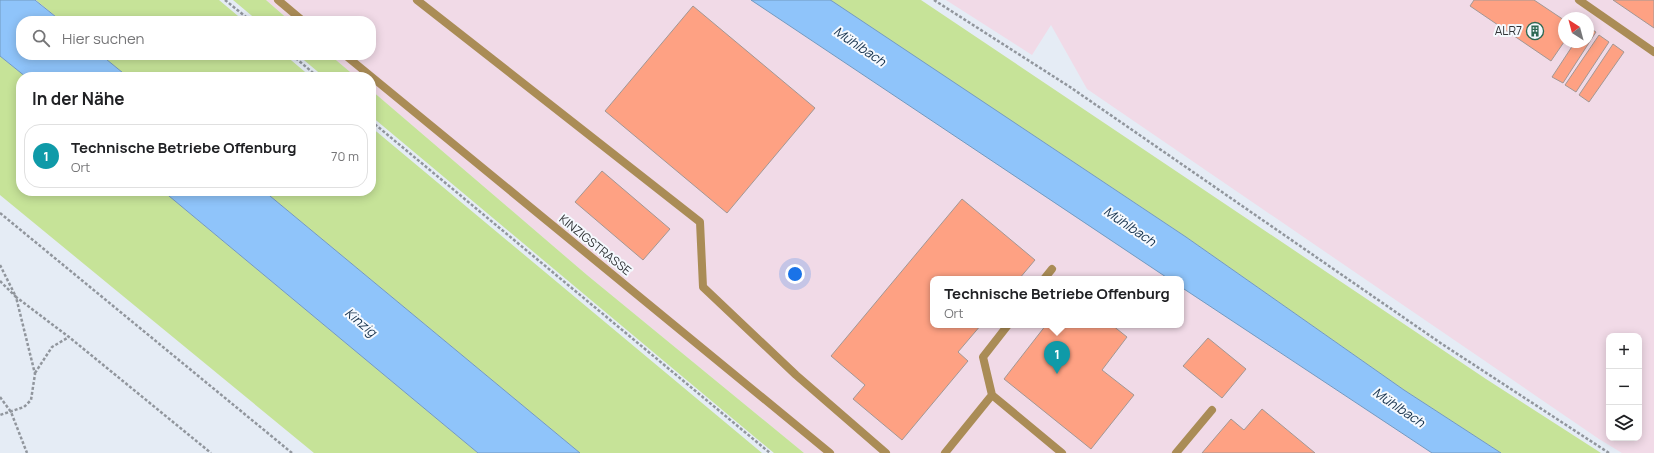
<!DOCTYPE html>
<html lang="de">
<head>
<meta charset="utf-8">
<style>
	:root { --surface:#fff; --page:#f2f2f2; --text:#202124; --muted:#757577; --line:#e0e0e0; --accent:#0b8043 }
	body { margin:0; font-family:Manrope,sans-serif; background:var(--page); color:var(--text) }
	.controls { position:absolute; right:12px; bottom:12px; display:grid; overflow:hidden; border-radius:8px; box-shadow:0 2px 10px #0003 }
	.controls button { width:36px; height:36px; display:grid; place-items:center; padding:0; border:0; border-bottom:1px solid var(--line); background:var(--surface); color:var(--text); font:20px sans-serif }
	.compass { position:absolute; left:1558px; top:12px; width:36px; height:36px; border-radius:50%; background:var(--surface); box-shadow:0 2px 10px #0003; rotate:324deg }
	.you { position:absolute; left:795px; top:274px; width:14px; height:14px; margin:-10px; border:3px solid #fff; border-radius:50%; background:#1a73e8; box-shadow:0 0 0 6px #1a73e833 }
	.badge { display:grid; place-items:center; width:26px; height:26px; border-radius:50%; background:var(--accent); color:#fff; font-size:13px; font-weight:700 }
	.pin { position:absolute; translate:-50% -33px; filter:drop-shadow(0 1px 2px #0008) }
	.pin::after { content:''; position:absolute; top:21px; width:14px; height:12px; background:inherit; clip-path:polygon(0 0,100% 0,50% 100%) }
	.popup { position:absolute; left:930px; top:276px; width:254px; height:52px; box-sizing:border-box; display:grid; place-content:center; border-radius:8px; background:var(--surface); filter:drop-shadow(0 1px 3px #0005); font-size:13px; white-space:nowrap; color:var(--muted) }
	.popup b { font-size:15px; color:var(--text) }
	.popup::after { content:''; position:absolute; left:50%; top:100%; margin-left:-8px; border:8px solid transparent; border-top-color:var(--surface) }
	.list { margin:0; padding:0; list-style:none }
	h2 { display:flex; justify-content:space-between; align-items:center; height:52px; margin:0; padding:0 16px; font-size:17px }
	h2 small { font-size:13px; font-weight:400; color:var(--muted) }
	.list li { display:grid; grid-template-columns:26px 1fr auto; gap:12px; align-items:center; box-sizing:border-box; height:64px; margin:0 8px 8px; padding:0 8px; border:1px solid var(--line); border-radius:16px }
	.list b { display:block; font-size:15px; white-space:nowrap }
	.list p { margin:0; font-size:13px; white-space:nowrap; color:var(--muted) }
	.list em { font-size:13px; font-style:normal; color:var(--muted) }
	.icon { flex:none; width:22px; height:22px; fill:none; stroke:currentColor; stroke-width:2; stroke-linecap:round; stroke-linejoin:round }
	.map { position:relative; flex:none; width:1654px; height:453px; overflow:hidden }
	.search { position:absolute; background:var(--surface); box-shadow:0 2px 10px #0003; left:16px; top:16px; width:360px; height:44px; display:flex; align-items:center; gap:10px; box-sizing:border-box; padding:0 14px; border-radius:16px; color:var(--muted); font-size:15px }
	.panel { position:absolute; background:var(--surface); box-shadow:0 2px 10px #0003; left:16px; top:72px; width:360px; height:124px; border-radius:16px }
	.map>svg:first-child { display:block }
	.industrial { fill:#f1dae7; fill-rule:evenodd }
	.green { fill:#c6e398 }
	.water { fill:#8fc4fa; stroke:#7399c0 }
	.building { fill:#fea183; stroke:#a29794 }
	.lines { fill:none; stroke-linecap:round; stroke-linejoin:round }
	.path { stroke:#91969d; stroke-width:2.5; stroke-dasharray:3 2; stroke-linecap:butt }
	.lane { stroke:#aa8c56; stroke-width:8 }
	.labels { text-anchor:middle; stroke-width:4; stroke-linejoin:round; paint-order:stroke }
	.poi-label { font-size:12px; fill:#313437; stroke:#f5f9fe; text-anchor:end }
	.street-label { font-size:12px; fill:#313437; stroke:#f5f9fe }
	.water-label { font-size:13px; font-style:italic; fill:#14304b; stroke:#f5f9fe }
</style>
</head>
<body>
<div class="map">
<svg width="1654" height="453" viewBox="0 0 1654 453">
	<rect width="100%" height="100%" fill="#e5ecf5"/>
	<path class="industrial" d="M266,0h485l418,279h-236v46h248v-38l251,166h-628l-217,-178 -216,-185v-13h-15l-26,-22h41v-34h-81z
		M946,0h708v453h-32l-23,-14 -512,-350 -36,-64 -19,30zM1564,18h24v24h-24zM1609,336h30v102h-30z"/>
	<path class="green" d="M36,0h183l25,21h-183z
		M233,0h33l24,21h-32z
		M830,0h91l565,379 115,74h-100l-97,-63 -218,-153z
		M101,55h184l26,22h-183z
		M298,55h32l26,22h-32z
		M0,56l26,21h-5v114h142l315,262h-164l-314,-258z
		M371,90l216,185 217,178h-30l-403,-337z
		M371,127l391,326h-182l-316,-262h107z"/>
	<path class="water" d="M0,0h35l26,21h-40v34h80l27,22h-102l-26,-21z
		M751,0h79l2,1 354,236 218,153 97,63h-69l-251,-166v-8h-12z
		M163,191h101l316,262h-102z"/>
	<path class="building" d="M1474,0h60l30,20v22l-13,19 -81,-55z
		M1613,0h41v28z
		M693,6l122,102 -88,105 -122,-102z
		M1588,27l8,5 -33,51 -11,-6 23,-35h13z
		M1599,35l10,7 -33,50 -11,-7z
		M1613,44l11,8 -35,50 -10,-7z
		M602,171l68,58 -27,31 -68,-58z
		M962,199l73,61 -16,19h-86v46h48l-23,27 10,9 -66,79 -49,-41 12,-14 -34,-29z
		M1046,325h66l15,12 -25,33 32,25 -43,54 -87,-70z
		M1208,338l38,31 -24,29 -39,-32z
		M1262,409l53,44h-113l29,-34 13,11z"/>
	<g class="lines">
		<path class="path" d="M225,0l26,21
			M934,0l136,87 372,257 167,109
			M292,55l26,22
			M371,121l399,332
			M0,213l292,240
			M0,265l16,32 53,40 142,116
			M0,281l16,16 19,77 -4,26 -7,7 -24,8
			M35,373l17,-26 17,-10
			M0,397l11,15 16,41"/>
		<path class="lane" d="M278,0l25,21
			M417,0l283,222 3,65 93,88 90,78
			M1579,0l75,52
			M345,55l485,398
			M1044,279l8,-10
			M1008,325l-25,32 9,38 70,58
			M945,453l47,-58
			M1176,453l36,-43"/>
	</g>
	<defs>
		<g id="building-ring" transform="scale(0.9)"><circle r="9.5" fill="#f5f9fe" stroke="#2d6953" stroke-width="1.5"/><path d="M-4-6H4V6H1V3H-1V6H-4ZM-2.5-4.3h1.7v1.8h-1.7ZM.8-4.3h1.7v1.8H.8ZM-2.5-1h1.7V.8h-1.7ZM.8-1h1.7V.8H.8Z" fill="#2d6953"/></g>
	</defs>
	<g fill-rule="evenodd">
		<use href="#building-ring" x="1535" y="31"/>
	</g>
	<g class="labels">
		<g class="poi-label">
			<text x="1522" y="35">ALR7</text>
		</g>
		<g class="street-label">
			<text transform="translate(595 245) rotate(39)" y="4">KINZIGSTRASSE</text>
		</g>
		<g class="water-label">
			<text transform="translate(860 46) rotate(34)" y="5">Mühlbach</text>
			<text transform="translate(1130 226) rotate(34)" y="5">Mühlbach</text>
			<text transform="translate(361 322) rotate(40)" y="5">Kinzig</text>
			<text transform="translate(1399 407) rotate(34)" y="5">Mühlbach</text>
		</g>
	</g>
</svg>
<div class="controls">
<button>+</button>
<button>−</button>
<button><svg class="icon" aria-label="layers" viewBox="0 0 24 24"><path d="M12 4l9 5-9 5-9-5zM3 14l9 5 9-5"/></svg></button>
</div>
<svg class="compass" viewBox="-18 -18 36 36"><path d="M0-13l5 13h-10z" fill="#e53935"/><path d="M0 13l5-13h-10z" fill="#757577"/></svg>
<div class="you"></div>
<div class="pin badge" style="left:1057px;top:374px;background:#0f9aa8">1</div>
<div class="popup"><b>Technische Betriebe Offenburg</b>Ort</div>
<div class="search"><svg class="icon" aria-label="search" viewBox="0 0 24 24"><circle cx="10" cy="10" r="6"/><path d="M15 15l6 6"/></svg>Hier suchen</div>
<section class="panel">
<h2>In der Nähe<small></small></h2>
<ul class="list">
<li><span class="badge" style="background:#0f9aa8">1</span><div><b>Technische Betriebe Offenburg</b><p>Ort</p></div><em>70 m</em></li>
</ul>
</section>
</div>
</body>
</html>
